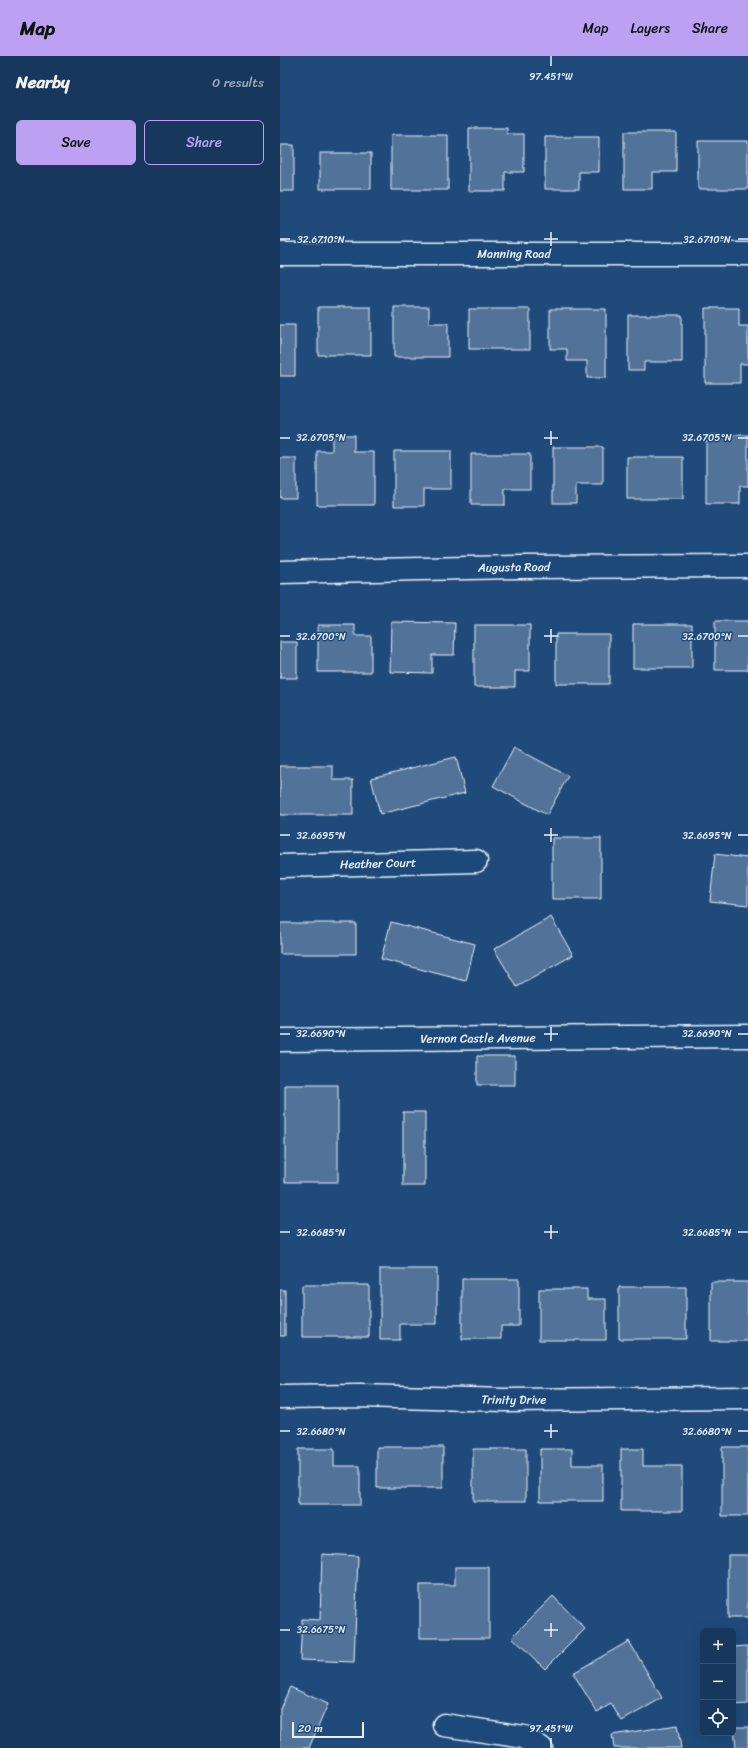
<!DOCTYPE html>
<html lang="en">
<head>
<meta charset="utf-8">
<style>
	:root { --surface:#17385c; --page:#244365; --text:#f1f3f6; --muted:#9eacbb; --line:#365272; --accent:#bca0f2 }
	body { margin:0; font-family:Sriracha,sans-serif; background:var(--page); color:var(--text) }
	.controls { position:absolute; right:12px; bottom:12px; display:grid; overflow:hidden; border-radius:6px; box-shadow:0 4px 16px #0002 }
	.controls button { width:36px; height:36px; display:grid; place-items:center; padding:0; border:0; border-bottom:1px solid var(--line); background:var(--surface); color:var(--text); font:20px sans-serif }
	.scale { position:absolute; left:12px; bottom:10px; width:72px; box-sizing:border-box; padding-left:4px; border:2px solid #e8f1f8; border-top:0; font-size:11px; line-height:14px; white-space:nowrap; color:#e8f1f8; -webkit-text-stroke:3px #1f4a7a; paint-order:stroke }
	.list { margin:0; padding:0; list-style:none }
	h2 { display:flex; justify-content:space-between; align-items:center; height:52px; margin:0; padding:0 16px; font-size:17px }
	h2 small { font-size:13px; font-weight:400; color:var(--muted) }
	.actions { display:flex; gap:8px; padding:12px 16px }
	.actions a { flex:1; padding:9px 0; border:1px solid var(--accent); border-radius:6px; text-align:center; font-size:14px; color:var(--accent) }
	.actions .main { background:var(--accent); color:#111 }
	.icon { flex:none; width:22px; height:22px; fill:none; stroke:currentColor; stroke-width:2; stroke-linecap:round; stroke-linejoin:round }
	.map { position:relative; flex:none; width:468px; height:1692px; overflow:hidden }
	header { display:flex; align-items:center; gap:24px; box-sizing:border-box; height:56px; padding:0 20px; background:var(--accent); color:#111 }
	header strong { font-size:19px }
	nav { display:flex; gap:22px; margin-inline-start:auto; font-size:14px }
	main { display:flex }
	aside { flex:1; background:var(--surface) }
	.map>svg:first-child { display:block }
	.building { fill:#517399; stroke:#e8f1f8 }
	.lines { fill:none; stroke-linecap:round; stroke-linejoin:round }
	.minor-casing { stroke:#e8f1f8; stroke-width:25 }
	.minor { stroke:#1f4a7a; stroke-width:22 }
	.ticks { fill:none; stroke:#e8f1f8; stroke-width:1.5 }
	.labels { text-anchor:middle; stroke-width:3; stroke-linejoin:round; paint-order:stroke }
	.street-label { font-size:12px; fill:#e8f1f8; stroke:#1f4a7a }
	.ticks-label { font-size:10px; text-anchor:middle; fill:#e8f1f8; stroke:#1f4a7a; stroke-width:3; stroke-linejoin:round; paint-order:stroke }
</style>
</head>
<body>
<header>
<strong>Map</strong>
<nav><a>Map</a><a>Layers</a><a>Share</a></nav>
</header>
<main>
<aside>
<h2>Nearby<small>0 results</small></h2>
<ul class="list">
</ul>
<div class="actions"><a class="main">Save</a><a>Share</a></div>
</aside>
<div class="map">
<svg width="468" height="1692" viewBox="0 0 468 1692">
	<rect width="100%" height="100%" fill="#1f4a7a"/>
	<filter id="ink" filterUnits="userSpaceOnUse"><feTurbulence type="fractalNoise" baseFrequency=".025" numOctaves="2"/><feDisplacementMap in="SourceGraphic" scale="8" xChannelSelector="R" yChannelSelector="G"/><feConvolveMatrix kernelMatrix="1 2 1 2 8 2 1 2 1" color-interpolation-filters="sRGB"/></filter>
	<g filter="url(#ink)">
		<path class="building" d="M189,72h38v6h17v38h-19v19h-36z
			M344,76h52v40h-24v17h-28z
			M111,79h57v55h-57z
			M265,81h54v35h-20v17h-34z
			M418,85h50v48h-50z
			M0,89h14v46h-14z
			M40,97h51v36h-51z
			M38,251h53v48h-53z
			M114,251h35v16h19v34h-54z
			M425,252h34v18h9v38h-8v19h-35z
			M189,253h61v40h-61z
			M270,253h56v69h-19v-17h-20v-12h-17z
			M348,259h54v47h-38v8h-16z
			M0,269h15v51h-15z
			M52,379h22v17h20v53h-57v-54h15z
			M426,379h42v51h-8v18h-34z
			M273,391h50v38h-27v18h-23z
			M114,395h57v38h-27v17h-30z
			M191,398h59v35h-25v16h-34z
			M347,401h56v42h-56z
			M0,402h16v40h-16z
			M435,565h33v49h-33z
			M111,566l64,1 -1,32h-22v18l-42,-1z
			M353,568h59v44h-59z
			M38,569h37v11h16v36h-53z
			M194,569h56v46h-15v16h-41z
			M276,578h53v50h-53z
			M0,586h17v36h-17z
			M234,691l54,29 -21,39 -54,-29z
			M176,701l9,36 -85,21 -9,-36z
			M0,710h53v14h20v35h-73z
			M272,782h49v61h-49z
			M468,789v60l-38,-4 5,-47 32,4z
			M271,861l22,38 -56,32 -23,-38z
			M111,866l84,22 -9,37 -85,-22z
			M0,867h76v31h-76z
			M197,1000h38v29h-38z
			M5,1029h53v97h-53z
			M123,1056h22v74h-22z
			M100,1213h57v55h-37v16h-20z
			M182,1223h57v47h-18v13h-39z
			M431,1226h37l-1,59h-36z
			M22,1229h67v52h-67z
			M339,1231h67v52h-67z
			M259,1233h48v10h19v41h-67z
			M0,1234h5v46h-5z
			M97,1391h66v41h-66z
			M442,1391h26v69h-26z
			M18,1393h36v17h26v39h-62z
			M193,1393h53v52h-53z
			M260,1393h32v16h31v36h-63z
			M341,1393h22v17h39v45h-61z
			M42,1498l36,2 -4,106 -54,-2 2,-41 18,1z
			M448,1499h20v63h-20z
			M175,1511h34v71h-69v-53h35z
			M273,1540l32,33 -40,40 -33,-32z
			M349,1585l33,57 -40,23 -11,-17 -14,8 -24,-39z
			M468,1590v58l-15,1v-58z
			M10,1631l38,17 -19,44h-29v-39z
			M397,1669l4,23h-67l-2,-13z
			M454,1671h14v21h-12z"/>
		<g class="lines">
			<g class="minor-casing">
				<g id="minor">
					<path id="s1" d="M0,198h468"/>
					<path id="s2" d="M0,516l240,-5 228,-1"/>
					<path id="s3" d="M0,810l196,-5"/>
					<path id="s4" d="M0,984l468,-4"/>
					<path id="s5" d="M0,1341l80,-1 145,4 243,-2"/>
					<path d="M164,1669l80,12 17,11"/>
				</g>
			</g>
			<use href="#minor" class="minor"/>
		</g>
	</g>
	<path class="ticks" d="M271,0v10M271,176v14M0,183h10M264,183h14M458,183h10M271,375v14M0,382h10M264,382h14M458,382h10M271,573v14M0,580h10M264,580h14M458,580h10M271,772v14M0,779h10M264,779h14M458,779h10M271,971v14M0,978h10M264,978h14M458,978h10M271,1169v14M0,1176h10M264,1176h14M458,1176h10M271,1368v14M0,1375h10M264,1375h14M458,1375h10M271,1567v14M0,1574h10M264,1574h14M271,1682v10"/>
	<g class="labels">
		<g class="street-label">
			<text dy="4" stroke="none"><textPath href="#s1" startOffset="234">Manning Road</textPath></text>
			<text dy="4" stroke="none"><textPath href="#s2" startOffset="234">Augusta Road</textPath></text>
			<text dy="4" stroke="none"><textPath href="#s3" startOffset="98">Heather Court</textPath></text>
			<text dy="4" stroke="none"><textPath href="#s4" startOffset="198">Vernon Castle Avenue</textPath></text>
			<text dy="4" stroke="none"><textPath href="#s5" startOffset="234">Trinity Drive</textPath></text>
		</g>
	</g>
	<g class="ticks-label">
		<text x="271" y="24">97.451°W</text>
		<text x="41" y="187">32.6710°N</text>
		<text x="427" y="187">32.6710°N</text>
		<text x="41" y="385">32.6705°N</text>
		<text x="427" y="385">32.6705°N</text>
		<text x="41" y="584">32.6700°N</text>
		<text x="427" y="584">32.6700°N</text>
		<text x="41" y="783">32.6695°N</text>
		<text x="427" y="783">32.6695°N</text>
		<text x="41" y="981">32.6690°N</text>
		<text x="427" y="981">32.6690°N</text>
		<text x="41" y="1180">32.6685°N</text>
		<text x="427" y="1180">32.6685°N</text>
		<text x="41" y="1379">32.6680°N</text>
		<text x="427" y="1379">32.6680°N</text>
		<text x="41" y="1577">32.6675°N</text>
		<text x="271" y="1676">97.451°W</text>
	</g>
</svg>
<div class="controls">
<button>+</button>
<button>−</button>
<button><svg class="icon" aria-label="locate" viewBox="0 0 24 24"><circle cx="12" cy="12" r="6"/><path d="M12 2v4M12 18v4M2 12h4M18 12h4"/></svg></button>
</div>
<div class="scale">20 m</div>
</div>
</main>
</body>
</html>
